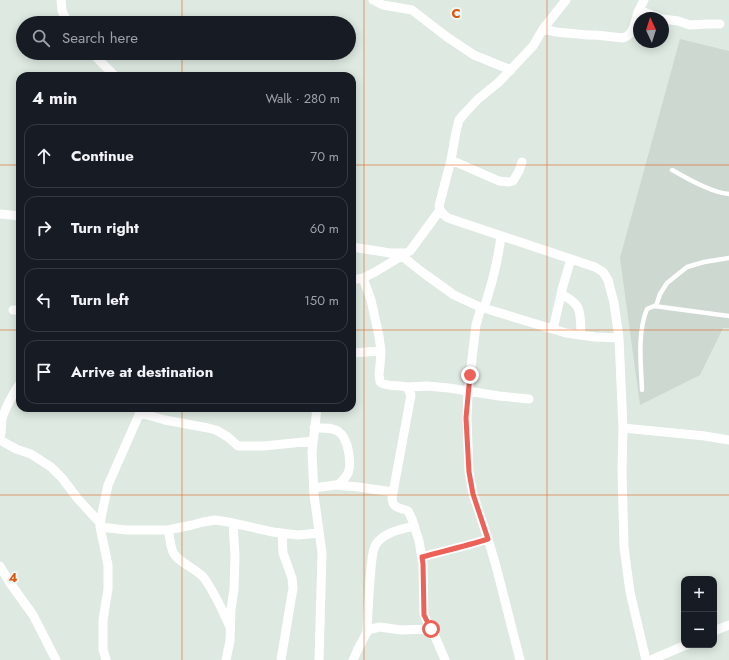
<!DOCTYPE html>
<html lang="en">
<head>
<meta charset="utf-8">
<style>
	:root { --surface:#171b24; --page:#20242c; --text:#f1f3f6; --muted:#9ea1a6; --line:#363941 }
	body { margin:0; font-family:Jost,sans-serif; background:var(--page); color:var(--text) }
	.controls { position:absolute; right:12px; bottom:12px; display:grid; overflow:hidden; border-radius:8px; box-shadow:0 2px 10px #0003 }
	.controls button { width:36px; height:36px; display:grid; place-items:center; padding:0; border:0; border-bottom:1px solid var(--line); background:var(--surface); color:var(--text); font:20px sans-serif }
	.compass { position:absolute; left:633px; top:12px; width:36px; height:36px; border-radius:50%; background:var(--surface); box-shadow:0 2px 10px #0003; rotate:356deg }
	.stop { position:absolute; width:12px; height:12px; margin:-9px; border:3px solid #ec6158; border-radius:50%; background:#fff }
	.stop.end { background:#ec6158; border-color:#fff; box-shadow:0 1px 4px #0008 }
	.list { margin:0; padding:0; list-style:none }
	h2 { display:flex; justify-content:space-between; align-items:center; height:52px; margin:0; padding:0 16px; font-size:17px }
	h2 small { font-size:13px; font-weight:400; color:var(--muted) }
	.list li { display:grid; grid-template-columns:26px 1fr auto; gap:12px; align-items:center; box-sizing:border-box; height:64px; margin:0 8px 8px; padding:0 8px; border:1px solid var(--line); border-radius:12px }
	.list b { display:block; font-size:15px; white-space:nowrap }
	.list em { font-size:13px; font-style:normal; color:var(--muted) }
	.icon { flex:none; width:22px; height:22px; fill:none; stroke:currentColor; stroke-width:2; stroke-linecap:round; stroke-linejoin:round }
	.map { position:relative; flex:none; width:729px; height:660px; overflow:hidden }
	.search { position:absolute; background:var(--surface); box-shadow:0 2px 10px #0003; left:16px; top:16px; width:340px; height:44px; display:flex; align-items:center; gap:10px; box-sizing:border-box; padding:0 14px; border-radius:22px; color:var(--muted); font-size:15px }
	.panel { position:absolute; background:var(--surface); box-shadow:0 2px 10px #0003; left:16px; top:72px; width:340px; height:340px; border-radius:12px }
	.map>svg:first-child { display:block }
	.built { fill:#ccd8d0 }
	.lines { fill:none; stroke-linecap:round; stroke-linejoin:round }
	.service { stroke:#fff; stroke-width:4.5 }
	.minor { stroke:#fff; stroke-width:9 }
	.route { stroke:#ec6158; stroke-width:5 }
	.grid { fill:none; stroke:#de570e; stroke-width:1; stroke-opacity:0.55 }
	.grid-label { font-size:13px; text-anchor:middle; font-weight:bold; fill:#de570e; stroke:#edf6f0; stroke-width:4; stroke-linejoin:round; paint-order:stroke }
</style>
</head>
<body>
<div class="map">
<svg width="729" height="660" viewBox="0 0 729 660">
	<rect width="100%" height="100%" fill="#dde9e1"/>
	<path class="built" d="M680,39l49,12v277h-6l-23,47 -60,30 -20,-147z"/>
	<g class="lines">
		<path class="service" d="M672,170c17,9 38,22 57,24
			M656,306l4,-12 7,-11 20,-16 17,-5 25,-4
			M642,390c-1,-26 -5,-57 5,-81l7,-3 75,10"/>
		<path class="minor" d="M61,0l1,11 6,12
			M373,0l10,5 29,5 35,27 27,18 37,15
			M566,0l-23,29 -10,17 -34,36 -21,17 -14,15 -5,6 -3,12 -5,28 -12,46c1,6 4,8 9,12l147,49 8,5 5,8 6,23 5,35 4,90 -1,43 2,76 6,45 16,68
			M639,10l20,8
			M663,19l15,2 12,4 16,-1h14
			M543,29l13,3 32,3h8l27,3c11,-3 12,-17 15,-26 2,-4 4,-8 6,-12
			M92,53l23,23
			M451,160l48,21 10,1 4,-1 6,-10 3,-9
			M0,214l20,2
			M352,247l38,6h16
			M402,256l20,16 32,23 26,12 86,26 29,4 24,1
			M363,278l8,22 8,36 2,15 -1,14 -1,9 1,8c8,6 18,2 27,5l4,8 -19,103c1,11 7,9 16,13l4,8 7,22 4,23 1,51 4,9 6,10 11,26
			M352,280l11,-2 12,-6 35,-21 30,-41
			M561,294c22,11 19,18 20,41
			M481,307l-5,18 -8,67 -1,26 2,54 4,22 15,45 8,27 24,94
			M484,308c8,-24 14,-47 17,-72
			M13,310h7
			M553,329l10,-43 8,-27
			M352,353l29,-2
			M407,387l20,-1 22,2 50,8 30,3
			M317,408l-5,44 2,43 8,58 -3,107
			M140,413l25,7 43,8 8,2 12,7 10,9h26l49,-5
			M314,428c7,0 19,-1 25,4 9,6 13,31 9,41 -2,5 -6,8 -10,12
			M623,428l82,8 24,4
			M0,438c2,-7 1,-12 2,-19 1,-6 13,-30 18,-35
			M0,440l16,9 15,5 20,13 11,11 16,21 23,25
			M314,488l21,-3 23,2 35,5
			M100,527l26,3h42l24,-5 11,-3 12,-2 13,2 45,10 25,3 21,-2
			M168,530c2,7 2,15 5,22 4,10 23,16 31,26 10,14 18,31 25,47
			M422,557c22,-6 44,-11 66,-18
			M0,566l10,17 23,32 23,45
			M714,631l15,-6
			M367,632c1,-21 2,-43 4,-64 1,-8 1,-17 5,-24 9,-12 25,-15 38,-18
			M106,660l-3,-11v-29l5,-31v-24l-8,-38 1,-9 7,-33 34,-77
			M226,660l4,-19 1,-32 3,-19 1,-34 -2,-33
			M281,660l12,-72 -1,-10 -9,-25 -1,-20
			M353,660l6,-13 8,-15 4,-3 9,-2 21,3 30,-1
			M651,660l35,-15"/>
	</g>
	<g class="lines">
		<path class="route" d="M431,629l-7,-14 -1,-51 -1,-7c22,-6 44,-11 66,-18l-15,-45 -4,-22 -3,-54 4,-43"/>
	</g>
	<path class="grid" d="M182,0v23M364,0v660M547,0v660M182,53v23M0,165h20M352,165h377M0,330h20M352,330h377M182,408v252M0,495h729"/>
	<g class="grid-label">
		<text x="456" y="18">C</text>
		<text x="13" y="582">4</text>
	</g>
</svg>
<div class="controls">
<button>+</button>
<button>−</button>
</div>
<svg class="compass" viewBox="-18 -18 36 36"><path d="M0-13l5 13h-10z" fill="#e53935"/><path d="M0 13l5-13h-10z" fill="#9ea1a6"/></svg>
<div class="stop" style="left:431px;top:629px"></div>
<div class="stop end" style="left:470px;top:375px"></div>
<div class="search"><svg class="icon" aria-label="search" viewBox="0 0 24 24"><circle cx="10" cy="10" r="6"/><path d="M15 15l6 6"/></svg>Search here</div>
<section class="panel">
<h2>4 min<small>Walk · 280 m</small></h2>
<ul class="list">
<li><svg class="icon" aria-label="ahead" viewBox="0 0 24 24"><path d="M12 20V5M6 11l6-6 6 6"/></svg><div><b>Continue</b></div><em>70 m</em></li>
<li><svg class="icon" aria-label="right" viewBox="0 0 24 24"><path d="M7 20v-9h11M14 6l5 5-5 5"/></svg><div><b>Turn right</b></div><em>60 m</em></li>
<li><svg class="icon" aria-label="left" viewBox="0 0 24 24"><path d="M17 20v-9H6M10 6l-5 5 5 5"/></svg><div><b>Turn left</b></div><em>150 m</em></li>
<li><svg class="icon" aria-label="arrive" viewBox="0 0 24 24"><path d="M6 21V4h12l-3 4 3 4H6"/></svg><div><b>Arrive at destination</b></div></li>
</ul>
</section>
</div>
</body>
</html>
